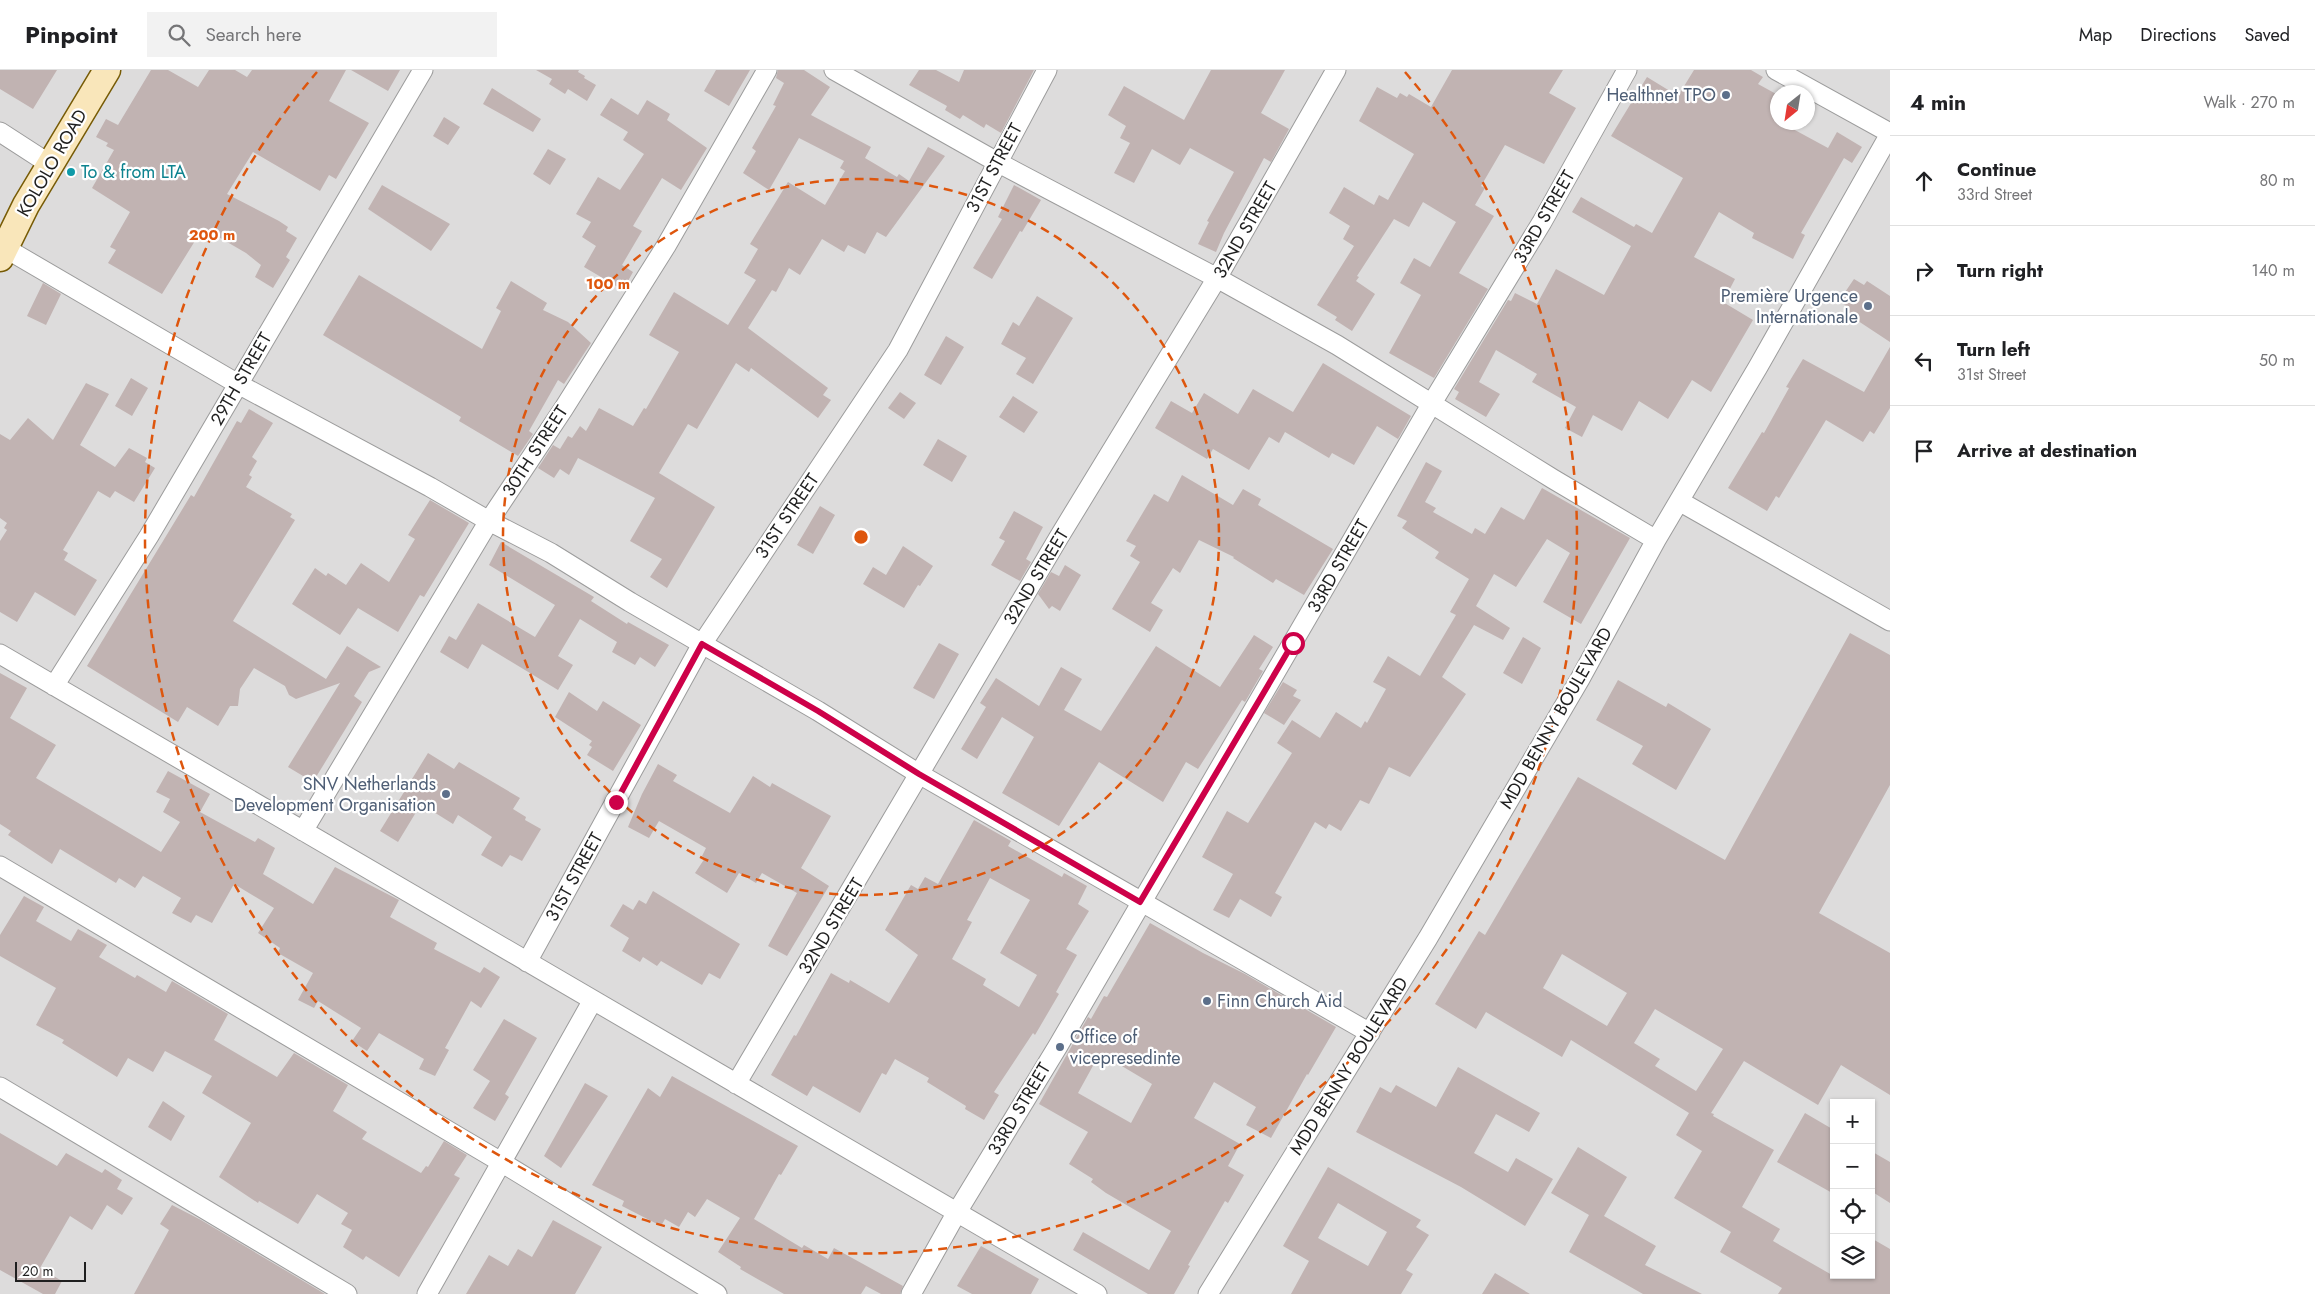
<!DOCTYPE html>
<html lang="en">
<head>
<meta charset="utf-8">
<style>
	:root { --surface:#fff; --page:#f2f2f2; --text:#202124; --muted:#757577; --line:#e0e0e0 }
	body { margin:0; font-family:Jost,sans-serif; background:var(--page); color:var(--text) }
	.controls { position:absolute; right:15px; bottom:15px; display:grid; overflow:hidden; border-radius:0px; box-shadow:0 1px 4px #0004 }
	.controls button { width:45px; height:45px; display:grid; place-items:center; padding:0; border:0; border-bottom:1px solid var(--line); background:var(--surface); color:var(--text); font:25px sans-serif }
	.compass { position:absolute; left:1770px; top:15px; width:45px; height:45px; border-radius:50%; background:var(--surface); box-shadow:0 1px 4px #0004; rotate:210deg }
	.scale { position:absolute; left:15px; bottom:12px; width:71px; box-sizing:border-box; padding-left:5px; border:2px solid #1f1f1f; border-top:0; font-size:14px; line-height:18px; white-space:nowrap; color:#1f1f1f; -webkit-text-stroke:4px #fff; paint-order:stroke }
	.stop { position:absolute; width:15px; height:15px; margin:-11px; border:4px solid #cd0149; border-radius:50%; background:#fff }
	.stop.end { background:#cd0149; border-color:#fff; box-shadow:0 1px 5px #0008 }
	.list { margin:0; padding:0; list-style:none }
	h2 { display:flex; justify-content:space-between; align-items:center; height:65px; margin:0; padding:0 20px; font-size:21px }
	h2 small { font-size:16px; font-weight:400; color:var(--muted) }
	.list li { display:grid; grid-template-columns:32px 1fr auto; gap:15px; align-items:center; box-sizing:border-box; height:90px; padding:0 20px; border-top:1px solid var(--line) }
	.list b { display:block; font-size:19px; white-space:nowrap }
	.list p { margin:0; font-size:16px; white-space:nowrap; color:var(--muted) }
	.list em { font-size:16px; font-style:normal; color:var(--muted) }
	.icon { flex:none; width:28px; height:28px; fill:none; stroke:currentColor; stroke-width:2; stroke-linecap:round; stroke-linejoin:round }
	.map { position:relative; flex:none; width:1890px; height:1224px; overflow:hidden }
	header { display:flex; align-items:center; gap:30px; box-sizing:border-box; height:70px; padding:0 25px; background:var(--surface); border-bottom:1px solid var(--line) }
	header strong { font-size:24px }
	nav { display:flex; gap:28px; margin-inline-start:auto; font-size:18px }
	.search { width:350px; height:45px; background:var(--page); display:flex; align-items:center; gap:12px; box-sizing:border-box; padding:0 18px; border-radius:0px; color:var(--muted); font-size:19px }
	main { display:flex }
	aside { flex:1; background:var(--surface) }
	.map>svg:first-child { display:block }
	.residential { fill:#dddcdc; fill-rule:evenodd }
	.building { fill:#c1b3b2; fill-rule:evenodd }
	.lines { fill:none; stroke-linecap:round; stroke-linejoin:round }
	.street-casing { stroke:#9c9c9c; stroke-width:21 }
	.secondary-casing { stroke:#775b05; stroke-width:29 }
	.street { stroke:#fff; stroke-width:19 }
	.secondary { stroke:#f9e6ba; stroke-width:26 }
	.route { stroke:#cd0149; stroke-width:6 }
	.ring { fill:none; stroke:#de560d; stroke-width:2.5; stroke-dasharray:9 6 }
	.service-dot { fill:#5c6f8a; stroke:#fff; stroke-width:2 }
	.culture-dot { fill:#0f9aa8; stroke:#fff; stroke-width:2 }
	.labels { text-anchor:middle; stroke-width:4.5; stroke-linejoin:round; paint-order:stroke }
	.service-label { font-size:18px; fill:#4e5e75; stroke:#fff; text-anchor:end }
	.street-label { font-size:18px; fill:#1f1f1f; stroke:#fff }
	.culture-label { font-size:18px; fill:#0d838f; stroke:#fff; text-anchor:start }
	.centre { fill:#de560d; stroke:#fff; stroke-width:2.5 }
	.ring-label { font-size:15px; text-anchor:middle; font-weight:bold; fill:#de560d; stroke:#fff; stroke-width:4.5; stroke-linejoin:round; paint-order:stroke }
</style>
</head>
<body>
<header>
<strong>Pinpoint</strong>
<div class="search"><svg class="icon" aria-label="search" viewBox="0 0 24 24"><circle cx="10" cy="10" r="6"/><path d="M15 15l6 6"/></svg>Search here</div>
<nav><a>Map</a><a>Directions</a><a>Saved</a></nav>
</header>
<main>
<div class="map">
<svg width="1890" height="1224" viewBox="0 0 1890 1224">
	<rect width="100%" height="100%" fill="#f0e9e5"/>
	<path class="residential" d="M0,0h1890v1224h-1890zM1778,22h30v30h-30zM1834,1033h37v172h-37z"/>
	<path class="building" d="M0,0h57l-24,39 -33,-20z
		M151,0h17l30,17 11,-17h26l12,7 5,-7h94l-17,31 40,22 -33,56 -7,-4 -9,16 -67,-39 -26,42 52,27 9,6 -2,4 11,7 -11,19 4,3 -17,28 -18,-11 6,-12 -15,-12 -43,-25 -41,66 -54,-31 8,-13 -6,-3 20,-35 -38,-24 22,-38 -8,-4 2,-3 -12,-6 10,-18 12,6z
		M351,0h49l-12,21z
		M536,0h43l-1,2 7,4 -1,2 12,7 -9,16 -19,-12 -3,5 -16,-10 3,-5z
		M716,0h34l-21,36 -25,-15z
		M778,0h26l26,17 -19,28 60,32 -6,11 32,19 2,-3 10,7 19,-34 17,9 -59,81 -9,-5 -12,22 -17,-9 -4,7 -22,-13 -22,36 -11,-7 -13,24 -4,-2 -24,38 80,60 -5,7 8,5 -13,18 -67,-50 -2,4 -13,-9 -39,66 -9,-5 -29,49 56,34 -48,81 -17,-11 12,-18 -32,-18 25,-43 -77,-40 -9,17 -9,-6 -6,9 -16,-10 15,-23 7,4 8,-13 4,2 8,-12 6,5 13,-23 34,18 11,-18 2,1 33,-57 -30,-17 25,-43 54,33 28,-45 -12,-7 14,-24 -8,-5 38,-62 37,23 20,-34 -5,-3 4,-7 -45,-23 -30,52 -26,-17 13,-22 -4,-3 24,-42 -3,-1 11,-22 -8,-5z
		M919,0h17l23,12 5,-12h70l-33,63 -15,-9 -2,4 -21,-13 -3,4 -15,-9 2,-4 -38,-21z
		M1211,0h74l-24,43 28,16 -18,33 -7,-4 -40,75 -8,19 -18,-8 11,-22 -2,-1 27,-49 -44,-24 -10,17 -28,-16 -18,34 -20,-10 16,-30 -10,-5 6,-12 -18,-11 16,-29 60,34z
		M1452,0h111l-14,23 27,15 -32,56 -39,-19 -24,41 4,2 -10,17 19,11 -35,57 29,16 -54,89 -45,-25 32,-58 -21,-12 14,-25 16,9 26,-45 -33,-20 -14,25 -15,-8 -37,57 2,1 -3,4 19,13 -23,37 -17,-11 2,-3 -20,-12 37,-59 -11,-7 7,-13 -21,-13 15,-26 30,18 5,-10 9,5 26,-46 -55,-33 18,-34 20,11 3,-5 7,4 2,-3 22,13z
		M1694,0h57l12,7 -5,7 20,11v27h19l-4,7 35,19 9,-16 25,15 -10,16 -8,-5 -43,75 4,2 -12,24 -41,-21 2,-5 -35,-21 -25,45 41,22 -12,23 30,18 -42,72 -19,-12 -24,39 -29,-18 -17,30 -29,-16 -11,22 -17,-9 11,-21 -44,-25 5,-8 -41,-24 -17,32 21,12 -14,23 -31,-18 4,-7 -5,-3 54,-89 3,1 4,-8 22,11 19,-35 48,26 27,-49 -59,-34 9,-15 53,30 2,-3 16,9 31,-55 -72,-42 36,-59 31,19z
		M492,18l49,31 -8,13 -50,-28z
		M611,28l27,17 9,-15 23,14 -3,6 40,28 -26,42 -19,-12 -29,48 9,5 -20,34 11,7 -10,18 -39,-23 12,-21 -14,-9 9,-15 -15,-8 22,-37 22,13 24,-36 -21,-14 5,-8 -28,-17z
		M444,47l16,10 -12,18 -15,-9z
		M548,79l18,10 -16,26 -17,-11z
		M382,115l68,39 -19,27 -63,-42z
		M1014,115l27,15 -19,32 -2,-1 -28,48 -19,-11 29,-49 -4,-2z
		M359,205l123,74 19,-38 -5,-3 15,-27 36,22 -4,7 25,12 23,21 -27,41 -6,-4 -29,51 4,3 -15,22 -59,-35 2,-4 -138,-82z
		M1854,209l10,6 3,-4 23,15v46l-44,-29 3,-5 -10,-7z
		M43,213l18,11 -15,31 -19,-9z
		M1037,226l36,22 -40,66 -17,-10 10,-16 -25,-14 12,-22 6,4z
		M946,266l18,11 -23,38 -17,-10z
		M1890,277v61l-16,26 -4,-3 -7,11 -37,-22 -47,78 -3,-2 -9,15 -39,-23 34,-56 2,1 25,-45 -3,-1 17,-28 61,33z
		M1323,293l88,53 -13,23 -21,-13 -23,39 -22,-12 -3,5 -44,-26 -6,11 -10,-6 -20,33 -36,-21 -6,10 -52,-31 16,-27 21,12 12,-20 34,21 15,-25 40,23z
		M131,308l17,10 -16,28 -17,-10z
		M86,313l23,11 -29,51 35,22 14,-19 18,10 -2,4 10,6 -21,34 -19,-11 -5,7 -12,-7 -35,59 5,3 -4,7 33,20 -22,36 -40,-24 -18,30 -17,-10v-71l7,-11 -3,-2 3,-5 -7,-5v-84l10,6 18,-22 25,22z
		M900,322l16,11 -12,16 -16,-11z
		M1013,326l25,16 -14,21 -25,-16z
		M249,339l24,14 -21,34 5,4 -8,14 3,2 -6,10 46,27 -2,3 5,3 -62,101 93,58 21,-33 34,21 -12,5 -15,24 8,6 -49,80 -25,-15 52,-84 -44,16 -7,-4 -4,-9 -31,-18 -14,21 -2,17h-8l-12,20 -31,-19 -9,15 -91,-56 104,-171 3,2 43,-76 4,2z
		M938,369l29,17 -15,26 -29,-17z
		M1426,392l16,9 -17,31 11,6 -3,4 39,22 3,-6 10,6 16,-27 23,13 18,-32 88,50 -49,86 -38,-22 27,-49 -23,-14 -31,48 -22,-13 -18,32 34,22 -7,12 -29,-15 -32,52 24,17 -56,83 -21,-10 -20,37 -9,-4 -19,31 -12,-7 -3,5 -11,-7 -40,71 7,4 -11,20 -31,-18 -11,19 -16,-8 20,-36 -31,-17 25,-46 21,12 44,-70 -15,-10 15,-23 28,18 16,-26 25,16 4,-7 2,2 19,-34 -13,-7 15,-26 32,20 36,-61 -6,-3 19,-33 -34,-21 4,-6 -37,-24 5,-7 -10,-5z
		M1182,405l51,30 10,-16 18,10 -3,6 75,44 -29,46 -28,-16 -3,4 -40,-25 1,-1 -35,-17 -19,33 -7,-5 -22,35 12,7 -13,22 -38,-23 28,-47 -10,-6 6,-10 -10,-5 28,-47 14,8z
		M430,430l39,23 -45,74 -4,-2 -22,37 -40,-24 -18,27 -48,-31 23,-36 11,8 2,-3 18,12 15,-22 28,19 26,-43 -7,-4z
		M820,436l15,9 -22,39 -16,-9z
		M1014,441l29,16 -17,32 5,3 -11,19 -29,-16 14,-24 -6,-3z
		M501,472l93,55 -3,4 36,23 1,-2 41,23 -14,22 -15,-10 -5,8 -23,-13 5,-10 -37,-23 -22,37 15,9 -15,25 -76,-46 -14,25 -28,-17 9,-16 7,4 22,-37 57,34 20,-32 -66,-40z
		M903,476l30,20 -13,20 -2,-1 -14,23 -41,-24 10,-17 13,8z
		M1065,495l16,10 -21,36 -8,-5 -3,3 -11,-15 13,-22 8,4z
		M1850,563l40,22v130l-71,128 71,40v142l-49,-30 -23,40 -74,-44 -33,52 3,1 -1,2 61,34 -32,57 38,22 -7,12 59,34h39v-37l19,11v45h-112l4,-6 -62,-36 11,-20 -57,-34 28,-47 -26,-16 13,-22 -118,-73 -9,17 -76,-45 -10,17 -41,-25 44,-73 6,4 93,-158 147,83zM1562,884l65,39 -20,33 -64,-38zM1655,939l68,40 -27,42 -41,-25 5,-7 -26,-16z
		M1254,565l19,12 -14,22 4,2 -18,31 -3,-2 -44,69 -12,-7 -23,40 -64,-40 -40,64 -57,-33 32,-56 -32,-20 -25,42 -16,-10 25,-42 -6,-4 16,-25 43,28 22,-39 21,12 -18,31 37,21 55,-85 64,41z
		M1523,567l18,11 -19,36 -19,-11z
		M939,573l20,11 -25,45 -21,-11z
		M0,603l27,15 -17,30 46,27 -20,33 125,74 19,-30 -17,-10 7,-13 -14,-7 12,-21 42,23 -10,18 55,30 3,-4 17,10 -12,26 50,30 22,-37 64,33 -9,17 47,26 -3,6 46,24 4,-6 16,10 -19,31 -10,-7 -26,47 4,2 -14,26 -16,-7 5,-10 -45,-26 -12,18 -15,-10 9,-13 -43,-27 -4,7 -16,-8 15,-27 -35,-20 2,-5 -22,-15 16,-25 -40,-24 -22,39 -16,-8 -5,8 -19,-10 9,-15 -38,-22 -8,12 -16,-10 -3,5 -56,-34 -8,15 -44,-29 3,-4 -11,-7z
		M1618,610l48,27 2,-4 43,26 -35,61 -44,-26 11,-18 -47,-26z
		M1283,612l14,8 -4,6 8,4 -17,25 -20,-12z
		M569,622l28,19 6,-10 38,24 -28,46 -26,-16 5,-8 -3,-2 3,-4 -37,-24z
		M428,683l26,16 5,-7 61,36 -7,11 13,8 -1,3 16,9 -19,32 -12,-6 -8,12 -21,-12 11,-18 -34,-22 -5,9 -32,-20 -23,38 -18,-11z
		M658,694l19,11 -4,6 57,32 23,-37 17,11 2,-4 59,33 -30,52 28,18 -42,70 -19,-10 29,-53 -35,-20 -6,10 -17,-10 -12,20 -32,-20 10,-15 -3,-2 4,-8 -47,-27 -10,17 -21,-11 14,-33z
		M974,750l37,21 -3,5 54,31 2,-4 23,13 -9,18 11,7 -23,38 11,6 -21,37 3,2 -24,41 -2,-2 -39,59 5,3 -15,25 -19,-11 1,-3 -39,-24 2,-4 -34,-19 -9,16 -4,-2 -22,40 -47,-27 -6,10 -36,-21 23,-40 2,1 35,-63 18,10 1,-3 39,23 29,-48 -33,-25 26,-45 7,4 7,-12 13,7zM990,808l40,22 -30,53 37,22 -18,32 -36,-22 3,-6 -34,-20 20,-37 -5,-2z
		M653,821l87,53 -20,35 -11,-6 -7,12 -41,-24 -4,5 -14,-9 -3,5 -18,-11 7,-13 -19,-12 13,-22 10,6 6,-10 7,4z
		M24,826l20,11 -8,14 35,20 7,-12 29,16 -8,12 36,21 2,-3 29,17 6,-11 56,33 -14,26 63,37 17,-24 54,32 -15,26 34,21 -5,7 59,34 5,-7 2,1 16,-26 23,14 -13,20 6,3 -61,99 -33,-21 -3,4 -20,-13 9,-17 -11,-6 7,-11 -31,-19 -19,30 -39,-23 -1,2 -39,-26 32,-54 -49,-30 10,-17 -47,-25 -12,21 -25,-14 -11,19 -55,-34 2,-3 -28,-15 20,-37 -56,-32v-21z
		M1150,853l53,30 42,21 91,53 -28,48 -1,-1 -36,64 -25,-13 10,-18 -42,-25 -20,36 46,26 -12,22 16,9 -16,28 -3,-2 -37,64 2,1 -16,28h-26l-75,-44 10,-18 66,38 22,-39 -65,-38 -15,-11 2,-3 -24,-15 19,-32 -49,-28 49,-87 3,2 13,-23 3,1zM1100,983l52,31 -21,39 -53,-30z
		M504,949l33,19 -32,56 4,3 -14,24 -22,-13 17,-27 -17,-11z
		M1458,997l82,46 -11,19 -33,-18 -22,39 34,19 8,-14 37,21 -28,47 -64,-39 -105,-55 24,-45 11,6 5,-8 40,22z
		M672,1006l126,70 -17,29 -2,-1 -25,45 48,29 2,-3 24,14 6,-11 69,38 -3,8h-19l-15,-8 -5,8h-77l-44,-25 1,-2 -23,-15 22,-34 -33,-19 -12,18 -7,-5 -9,15 -14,-8 -4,7 -39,-20 2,-5 -32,-16 56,-97 12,9z
		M585,1013l23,13 -47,72 -17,-12z
		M163,1031l22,15 -14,25 -23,-14z
		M1805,1043l29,17v64l-57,-32z
		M0,1063l57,33 9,-13 36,20 3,-4 17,11 -5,9 16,9 -11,17 -15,-10 -15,25 -22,-14 -30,52 22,13 -7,13h-12l-43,-24z
		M1578,1077l49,30 -23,39 52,30 -11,19 57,29h-59l-74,-42 20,-37 -38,-22z
		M1871,1081l19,11v41l-19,-12z
		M1328,1097l93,53 -5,7 13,8 -23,35 7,4 -12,20h-110l18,-33 -26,-15zM1338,1133l49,29 -19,34 -50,-28z
		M172,1135l29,15 124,74h-191l35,-64 -9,-6z
		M553,1150l49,27 -27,47h-109l23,-39 19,11 10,-17 14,8z
		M981,1176l58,33 -8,15h-59l-15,-8z
		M1495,1203l35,21h-48z"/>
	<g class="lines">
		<g class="street-casing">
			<path id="street" d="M834,0l163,92 220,116 120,67 216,134 103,61
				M1776,0l114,63
				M0,62l51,33
				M5,178l233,136 192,103 59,34 62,32 79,49 188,109 101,63 451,259
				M1679,431l211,120
				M0,584l1097,640
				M54,616l95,-150 274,-466
				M303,761l186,-310 75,-113 102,-162 101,-176
				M0,796l501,296 216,132
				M527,892l175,-318 196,-294 149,-280
				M736,1014l323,-547 158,-259 119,-208
				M0,1017l347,207
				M427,1224l166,-294
				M911,1224l46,-82 101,-166 374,-643 110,-181 85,-152
				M1208,1224l220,-356 152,-259 76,-139 102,-173 132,-233"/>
		</g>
		<g class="secondary-casing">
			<path id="secondary" d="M0,188l26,-53 81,-135"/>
		</g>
		<use href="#street" class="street"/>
		<use href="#secondary" class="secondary"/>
	</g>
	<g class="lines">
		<path class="route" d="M616,732l86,-158 116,67 101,63 221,128 153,-259"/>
	</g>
	<g class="ring">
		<circle cx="861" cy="467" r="358"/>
		<path d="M1405 2A716 716 0 1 1 317 2"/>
	</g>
	<g class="service-dot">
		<circle cx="1726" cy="25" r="5"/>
		<circle cx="1868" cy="236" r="5"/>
		<circle cx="446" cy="724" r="5"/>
		<circle cx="1207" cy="931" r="5"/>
		<circle cx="1060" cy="977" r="5"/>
	</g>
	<circle class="culture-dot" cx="71" cy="102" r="5"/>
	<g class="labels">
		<g class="service-label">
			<text x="1716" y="31">Healthnet TPO</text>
			<text x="1858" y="232">Première Urgence<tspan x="1858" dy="21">Internationale</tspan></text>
			<text x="436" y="720">SNV Netherlands<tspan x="436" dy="21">Development Organisation</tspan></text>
			<text x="1217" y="937" text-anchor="start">Finn Church Aid</text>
			<text x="1070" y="973" text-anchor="start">Office of<tspan x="1070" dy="21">vicepresedinte</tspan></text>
		</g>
		<g class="street-label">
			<text transform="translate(52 93) rotate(-60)" y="6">KOLOLO ROAD</text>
			<text transform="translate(994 98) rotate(-62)" y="6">31ST STREET</text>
			<text transform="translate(1544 147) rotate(-60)" y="6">33RD STREET</text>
			<text transform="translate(1245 160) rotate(-60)" y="6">32ND STREET</text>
			<text transform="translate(241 309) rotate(-60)" y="6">29TH STREET</text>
			<text transform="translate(535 381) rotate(-57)" y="6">30TH STREET</text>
			<text transform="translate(787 446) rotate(-56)" y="6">31ST STREET</text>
			<text transform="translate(1338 496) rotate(-60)" y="6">33RD STREET</text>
			<text transform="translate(1036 507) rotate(-59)" y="6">32ND STREET</text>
			<text transform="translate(1556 648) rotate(-60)" y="6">MDD BENNY BOULEVARD</text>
			<text transform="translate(574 807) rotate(-61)" y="6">31ST STREET</text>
			<text transform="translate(831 856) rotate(-59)" y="6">32ND STREET</text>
			<text transform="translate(1349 996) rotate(-58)" y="6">MDD BENNY BOULEVARD</text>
			<text transform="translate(1019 1039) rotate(-59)" y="6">33RD STREET</text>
		</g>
		<g class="culture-label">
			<text x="81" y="108">To &amp; from LTA</text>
		</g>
	</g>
	<circle cx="861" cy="467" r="8" class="centre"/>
	<g class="ring-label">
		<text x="212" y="170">200 m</text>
		<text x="608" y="219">100 m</text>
	</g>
</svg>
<div class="controls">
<button>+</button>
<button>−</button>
<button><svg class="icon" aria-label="locate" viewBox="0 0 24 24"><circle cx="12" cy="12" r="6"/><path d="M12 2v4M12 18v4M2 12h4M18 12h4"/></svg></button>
<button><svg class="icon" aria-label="layers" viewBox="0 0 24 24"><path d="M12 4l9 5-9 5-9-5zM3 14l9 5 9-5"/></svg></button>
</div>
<svg class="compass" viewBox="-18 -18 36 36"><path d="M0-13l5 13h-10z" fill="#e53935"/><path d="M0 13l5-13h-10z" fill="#757577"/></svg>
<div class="scale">20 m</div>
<div class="stop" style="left:1293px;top:573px"></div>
<div class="stop end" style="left:616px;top:732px"></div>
</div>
<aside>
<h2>4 min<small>Walk · 270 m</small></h2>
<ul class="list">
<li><svg class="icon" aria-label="ahead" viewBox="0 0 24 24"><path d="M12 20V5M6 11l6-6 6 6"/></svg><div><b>Continue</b><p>33rd Street</p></div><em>80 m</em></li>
<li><svg class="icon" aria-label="right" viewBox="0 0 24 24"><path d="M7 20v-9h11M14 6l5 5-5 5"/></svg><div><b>Turn right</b></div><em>140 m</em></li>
<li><svg class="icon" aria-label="left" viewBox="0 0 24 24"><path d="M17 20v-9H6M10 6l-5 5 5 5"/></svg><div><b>Turn left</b><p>31st Street</p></div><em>50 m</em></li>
<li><svg class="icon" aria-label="arrive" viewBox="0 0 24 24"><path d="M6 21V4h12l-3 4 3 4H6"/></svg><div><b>Arrive at destination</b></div></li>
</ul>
</aside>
</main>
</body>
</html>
